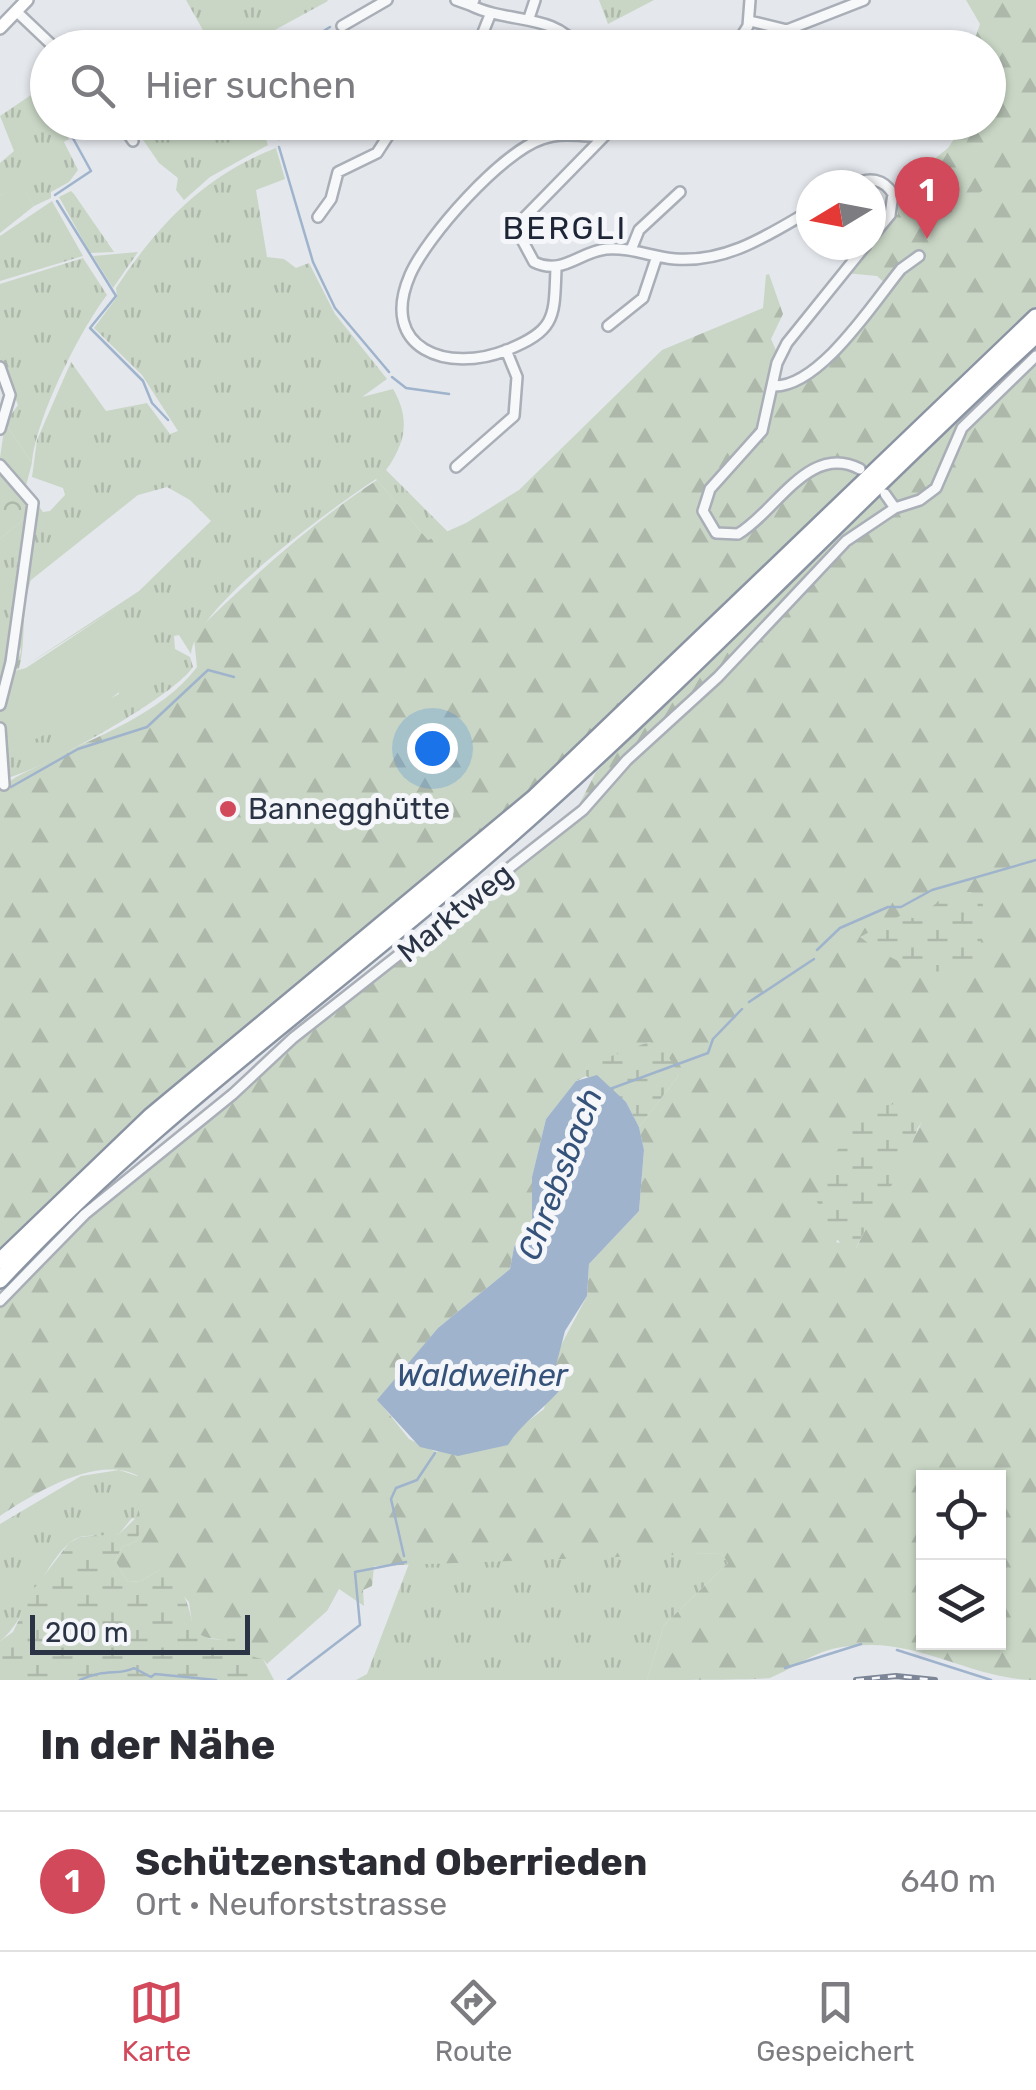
<!DOCTYPE html>
<html lang="de">
<head>
<meta charset="utf-8">
<style>
	:root { --surface:#fff; --page:#f2f2f3; --text:#2b2b33; --muted:#7c7c81; --line:#e1e1e2; --accent:#d1495b }
	body { margin:0; font-family:Rubik,sans-serif; background:var(--page); color:var(--text) }
	.controls { position:absolute; right:30px; bottom:30px; display:grid; overflow:hidden; border-radius:0px; box-shadow:0 2px 8px #0004 }
	.controls button { width:90px; height:90px; display:grid; place-items:center; padding:0; border:0; border-bottom:2px solid var(--line); background:var(--surface); color:var(--text); font:50px sans-serif }
	.compass { position:absolute; left:796px; top:170px; width:90px; height:90px; border-radius:50%; background:var(--surface); box-shadow:0 2px 8px #0004; rotate:260deg }
	.scale { position:absolute; left:30px; bottom:25px; width:220px; box-sizing:border-box; padding-left:10px; border:5px solid #2b3445; border-top:0; font-size:28px; line-height:35px; white-space:nowrap; color:#2b3445; -webkit-text-stroke:8px #f4f6f9; paint-order:stroke }
	.you { position:absolute; left:432px; top:748px; width:35px; height:35px; margin:-25px; border:8px solid #fff; border-radius:50%; background:#1a73e8; box-shadow:0 0 0 15px #1a73e833 }
	.badge { display:grid; place-items:center; width:65px; height:65px; border-radius:50%; background:var(--accent); color:#fff; font-size:32px; font-weight:700 }
	.pin { position:absolute; translate:-50% -82px; filter:drop-shadow(0 2px 5px #0008) }
	.pin::after { content:''; position:absolute; top:52px; width:35px; height:30px; background:inherit; clip-path:polygon(0 0,100% 0,50% 100%) }
	.list { margin:0; padding:0; list-style:none }
	h2 { display:flex; justify-content:space-between; align-items:center; height:130px; margin:0; padding:0 40px; font-size:42px }
	h2 small { font-size:32px; font-weight:400; color:var(--muted) }
	.list li { display:grid; grid-template-columns:65px 1fr auto; gap:30px; align-items:center; box-sizing:border-box; height:140px; padding:0 40px; border-top:2px solid var(--line) }
	.list b { display:block; font-size:38px; white-space:nowrap }
	.list p { margin:0; font-size:32px; white-space:nowrap; color:var(--muted) }
	.list em { font-size:32px; font-style:normal; color:var(--muted) }
	.icon { flex:none; width:55px; height:55px; fill:none; stroke:currentColor; stroke-width:2; stroke-linecap:round; stroke-linejoin:round }
	.map { position:relative; flex:none; width:1036px; height:1680px; overflow:hidden }
	.search { position:absolute; background:var(--surface); box-shadow:0 2px 8px #0004; left:30px; right:30px; top:30px; height:110px; display:flex; align-items:center; gap:25px; box-sizing:border-box; padding:0 35px; border-radius:55px; color:var(--muted); font-size:38px }
	.sheet { height:270px; background:var(--surface) }
	nav { display:flex; justify-content:space-around; align-items:center; box-sizing:border-box; height:140px; border-top:2px solid var(--line); background:var(--surface); font-size:28px; color:var(--muted) }
	nav a { display:grid; justify-items:center; gap:5px }
	nav .on { color:var(--accent) }
	.map>svg:first-child { display:block }
	.grass { fill:url(#grass-tufts) }
	.forest { fill:url(#forest-firs); fill-rule:evenodd }
	.wetland { fill:url(#wetland-marsh) }
	.park { fill:url(#park-crowns) }
	.garden { fill:#c9d6c5 }
	.water { fill:#9fb4cc }
	.lines { fill:none; stroke-linecap:round; stroke-linejoin:round }
	.stream { stroke:#9fb4cc; stroke-width:2.5 }
	.minor-casing { stroke:#a9aeb7; stroke-width:14 }
	.secondary-casing { stroke:#a9aeb7; stroke-width:16 }
	.motorway-casing { stroke:#8b94a3; stroke-width:20 }
	.minor { stroke:#f7f8fa; stroke-width:9 }
	.secondary { stroke:#fff; stroke-width:11 }
	.motorway { stroke:#fff; stroke-width:15 }
	.rail-casing { stroke:#7d8696; stroke-width:6 }
	.rail { stroke:#f4f6f9; stroke-width:2.5; stroke-dasharray:8; stroke-linecap:butt }
	.poi-dot { fill:#d1495b; stroke:#f4f6f9; stroke-width:4 }
	.labels { text-anchor:middle; stroke-width:10; stroke-linejoin:round; paint-order:stroke }
	.poi-label { font-size:30px; fill:#2b3445; stroke:#f4f6f9; text-anchor:start }
	.street-label { font-size:30px; fill:#2b3445; stroke:#f4f6f9 }
	.neighbourhood-label { font-size:32px; letter-spacing:2.5px; fill:#1d2536; stroke:#f4f6f9 }
	.water-label { font-size:32px; font-style:italic; fill:#34527a; stroke:#f4f6f9 }
</style>
</head>
<body>
<div class="map">
<svg width="1036" height="1680" viewBox="0 0 1036 1680">
	<defs>
		<pattern id="grass-tufts" width="24" height="20" patternUnits="userSpaceOnUse" patternTransform="scale(2.5)"><rect width="24" height="20" fill="#c9d6c5"/><path d="M3 7l-1-3M5 7V3M7 7l1-3M15 17l-1-3M17 17v-4M19 17l1-3" fill="none" stroke="#adb8ab"/></pattern>
		<pattern id="forest-firs" width="22" height="20" patternUnits="userSpaceOnUse" patternTransform="scale(2.5)"><rect width="22" height="20" fill="#c9d6c5"/><path d="M5 1l3.5 6h-7zM16 11l3.5 6h-7z" fill="#adb8ab"/></pattern>
		<pattern id="wetland-marsh" width="20" height="14" patternUnits="userSpaceOnUse" patternTransform="scale(2.5)"><rect width="20" height="14" fill="#c9d6c5"/><path d="M1 5h8M5 5V1M11 12h8M15 12V8" fill="none" stroke="#adb8ab"/></pattern>
		<pattern id="park-crowns" width="20" height="18" patternUnits="userSpaceOnUse" patternTransform="scale(2.5)"><rect width="20" height="18" fill="#c9d6c5"/><path d="M2 6a3 3 0 1 1 6 0M12 15a3 3 0 1 1 6 0" fill="none" stroke="#adb8ab"/></pattern>
	</defs>
	<rect width="100%" height="100%" fill="#e4e7ec"/>
	<path class="grass" d="M186,0h141l1,1 -55,30 1,16 -61,1z
		M599,0h55l-46,24z
		M47,92l1,30 12,1 9,16 -5,3 14,28 -9,12 -18,10v6l-17,8 -14,-21 -20,11v-33l14,-12 -14,-35 31,-21z
		M260,122l8,23 -58,32 -26,23 -8,-10 2,-12 -19,-15 -18,-26 15,-14z
		M276,148l9,31 -29,11 11,67 17,2 12,9 13,-5 26,51 52,65 -25,18 31,-8c18,30 12,55 -7,81l62,62 -20,8 -52,-61c-42,28 -181,127 -185,175l-12,-19 -5,1 1,13 15,8 3,10c-21,31 -150,102 -186,111l-2,-24 114,-60 -4,-85 -90,57 114,-75 72,-70 -21,-21 -23,-13 -29,8 -107,85c-11,30 -4,57 -12,89l-6,1 8,-18 -3,-17 18,-133 7,10 7,-1 15,-16 -2,-7 -31,-11 5,-37 34,-78 35,49 41,-8 23,31 8,-3 -36,-56 -48,-47 23,-31 -1,-9c43,-65 90,-113 160,-140z
		M71,191l3,3 40,58 -24,1 -31,-56z
		M52,201l31,55 -83,25v-45z
		M138,252l-25,36 -20,-32z
		M83,258l24,37c-28,37 -71,123 -75,168l-27,-40 13,-18 -18,-46v-75z
		M27,498c7,14 -17,151 -21,177h-6v-136l25,-21z
		M119,1470l21,7 -20,8 19,19 4,17 -11,-3 -13,16c-13,4 -27,0 -39,3 -30,9 -54,86 -80,104v-117l81,-48z
		M721,1553l7,10 -64,62 -17,55h-291l11,-6 43,-113z"/>
	<path class="forest" d="M966,0h70v1680c-58,0 -108,-35 -165,-35 -52,0 -59,14 -101,33 -16,2 -100,2 -123,2l17,-55 64,-62 -7,-10 -347,13 -2,20 -9,4 1,16 -25,-17 -12,22 -60,53 -4,-5c-18,-2 -28,-4 -39,-19l-22,-3 -9,-7 -4,-28 -30,-32 -18,11 -13,1 -13,-21 7,-14 15,-6c8,-27 2,-37 -18,-56l19,-9c-40,-22 -105,18 -138,40v-208l69,-73 127,-103 106,-97 265,-207 29,-56 225,-220 -20,-20 -271,258 -372,310 -158,150v-460c11,-13 31,-20 46,-28 50,-26 116,-48 151,-95l-3,-28 9,-14c55,-53 110,-103 174,-145l51,60 38,-17 53,-33 143,-140 101,-42 3,-33 3,-1 14,40 -12,25 8,18 -5,29 43,-18 70,-83 -10,-9 -32,-3 53,-59 -1,-25 51,-41 17,-25 23,-1v-74l-16,-1 8,-23zM590,1064l89,11 -40,52 5,23 -5,61 -50,53 -2,32 -30,57 -13,56 -25,19 -83,24 -27,-13 -31,-39 60,-72 72,-59 4,-22 18,-27v-43l14,-58zM922,1122l-66,126 -20,-6zM924,1478h74v164h-74z"/>
	<path class="wetland" d="M971,892l12,10 -3,55c-40,31 -84,7 -120,-20l40,-21 19,3 28,-26z
		M649,1042l14,5 16,28 -40,52 -13,-25 -40,-26 -10,5 14,-17z
		M917,1101c17,27 -47,117 -61,147l-13,1 -27,-49 16,-42 35,-50z
		M138,1516l5,5 -6,20 -15,6 -7,14 13,21 13,-1 18,-11c25,14 29,33 35,60 13,11 27,12 42,5l-3,17 30,7 11,21h-274v-39l13,-9 20,-42 36,-47 11,-6 39,-3z"/>
	<path class="park" d="M0,473l27,25 -2,20 -25,21z"/>
	<path class="garden" d="M1036,154v21l-99,68 -9,-15z
		M20,184l14,22 -34,27v-37z
		M5,423l27,40 -7,26 -25,-31z
		M116,608l44,53 -63,48 -96,47 -1,20v-101l26,-7z"/>
	<path class="water" d="M597,1075l29,27 13,25 5,23 -5,61 -50,53 -2,32 -22,35 -11,42 9,13c-17,22 -41,36 -55,59l-50,11 -38,-9 -43,-47 61,-72 72,-59 4,-22 18,-27v-43l14,-58 30,-38z"/>
	<g class="lines">
		<path class="stream" d="M320,48l2,-16 8,-5
			M279,139l23,-17
			M279,147l34,115 22,46 54,64
			M55,195l36,-24 -27,-49
			M57,201l59,95 -26,32 53,53 9,22 16,17
			M392,377l14,11 43,6
			M8,418l4,-16
			M11,787l67,-38 69,-22 61,-57 26,7
			M817,950l23,-22 48,-21h13l31,-17 104,-30
			M749,1002l65,-43
			M610,1089l98,-36 5,-14 29,-30
			M404,1556l-13,-57 5,-11 21,-8 18,-27
			M897,1650l94,30
			M785,1668l76,-24
			M80,1680c25,-12 39,-4 54,-12l17,9 4,-3 61,6
			M288,1680l72,-55 -5,-53 51,-10"/>
		<g class="minor-casing">
			<path id="minor" d="M456,0l14,5 4,-5
				M470,5c38,19 86,8 108,43
				M16,11l39,37
				M529,18l6,-18
				M750,21l37,9 77,-30
				M342,26l45,-26
				M469,48l13,-13 8,-20
				M734,48l14,-22 2,-26
				M120,122l13,19
				M618,122l-93,95 -5,19 14,26c28,14 45,-10 72,-13 24,-2 46,8 69,10 52,4 93,-24 136,-49
				M854,185c15,-9 30,-6 39,9l-3,21 -19,23
				M318,217l13,-18 7,-27 39,-19 20,-31
				M631,250l8,-20 41,-38
				M556,269c-2,47 1,61 -49,81 -59,24 -129,-1 -97,-75 17,-39 92,-123 132,-136 19,-7 41,-3 61,-2
				M608,326l35,-28 14,-42
				M0,367l10,28 -10,34
				M774,386c46,1 100,-84 127,-117l18,-13
				M0,465l33,38 -22,159 -11,43
				M456,467l58,-51 3,-39 -11,-27
				M860,469c-51,-27 -84,43 -122,65l-22,-1 -13,-22 7,-22 52,-58 15,-68 10,-20 79,-98
				M885,494l10,14
				M0,728l4,57
				M0,1301l85,-87 148,-120 60,-56 290,-228 44,-50 91,-83 128,-136 49,-33 25,-8 16,-12 26,-60 74,-72"/>
		</g>
		<g class="secondary-casing">
			<path id="secondary" d="M0,28l27,-28"/>
		</g>
		<g class="motorway-casing">
			<path id="motorway" d="M0,1261l151,-145 384,-319 501,-480
				M0,1280c153,-165 338,-293 506,-441 183,-160 350,-339 530,-504"/>
		</g>
		<use href="#minor" class="minor"/>
		<use href="#secondary" class="secondary"/>
		<use href="#motorway" class="motorway"/>
		<g class="rail-casing">
			<path id="rail" d="M856,1680l40,-4 39,4"/>
		</g>
		<use href="#rail" class="rail"/>
	</g>
	<circle class="poi-dot" cx="228" cy="809" r="10"/>
	<g class="labels">
		<g class="poi-label">
			<text x="248" y="819">Bannegghütte</text>
		</g>
		<g class="street-label">
			<text transform="translate(455 913) rotate(-39)" y="10">Marktweg</text>
		</g>
		<g class="neighbourhood-label">
			<text x="565" y="239">BERGLI</text>
		</g>
		<g class="water-label">
			<text transform="translate(560 1174) rotate(-69)" y="11">Chrebsbach</text>
			<text x="482" y="1386">Waldweiher</text>
		</g>
	</g>
</svg>
<div class="controls">
<button><svg class="icon" aria-label="locate" viewBox="0 0 24 24"><circle cx="12" cy="12" r="6"/><path d="M12 2v4M12 18v4M2 12h4M18 12h4"/></svg></button>
<button><svg class="icon" aria-label="layers" viewBox="0 0 24 24"><path d="M12 4l9 5-9 5-9-5zM3 14l9 5 9-5"/></svg></button>
</div>
<svg class="compass" viewBox="-18 -18 36 36"><path d="M0-13l5 13h-10z" fill="#e53935"/><path d="M0 13l5-13h-10z" fill="#7c7c81"/></svg>
<div class="scale">200 m</div>
<div class="you"></div>
<div class="pin badge" style="left:927px;top:239px">1</div>
<div class="search"><svg class="icon" aria-label="search" viewBox="0 0 24 24"><circle cx="10" cy="10" r="6"/><path d="M15 15l6 6"/></svg>Hier suchen</div>
</div>
<section class="sheet">
<h2>In der Nähe<small></small></h2>
<ul class="list">
<li><span class="badge">1</span><div><b>Schützenstand Oberrieden</b><p>Ort · Neuforststrasse</p></div><em>640 m</em></li>
</ul>
</section>
<nav>
<a class="on"><svg class="icon" aria-label="map" viewBox="0 0 24 24"><path d="M3 6l6-2 6 2 6-2v14l-6 2-6-2-6 2zM9 4v14M15 6v14"/></svg>Karte</a>
<a><svg class="icon" aria-label="directions" viewBox="0 0 24 24"><path d="M12 3l9 9-9 9-9-9zM9 14v-3h6M13 9l2 2-2 2"/></svg>Route</a>
<a><svg class="icon" aria-label="saved" viewBox="0 0 24 24"><path d="M7 4h10v16l-5-4-5 4z"/></svg>Gespeichert</a>
</nav>
</body>
</html>
